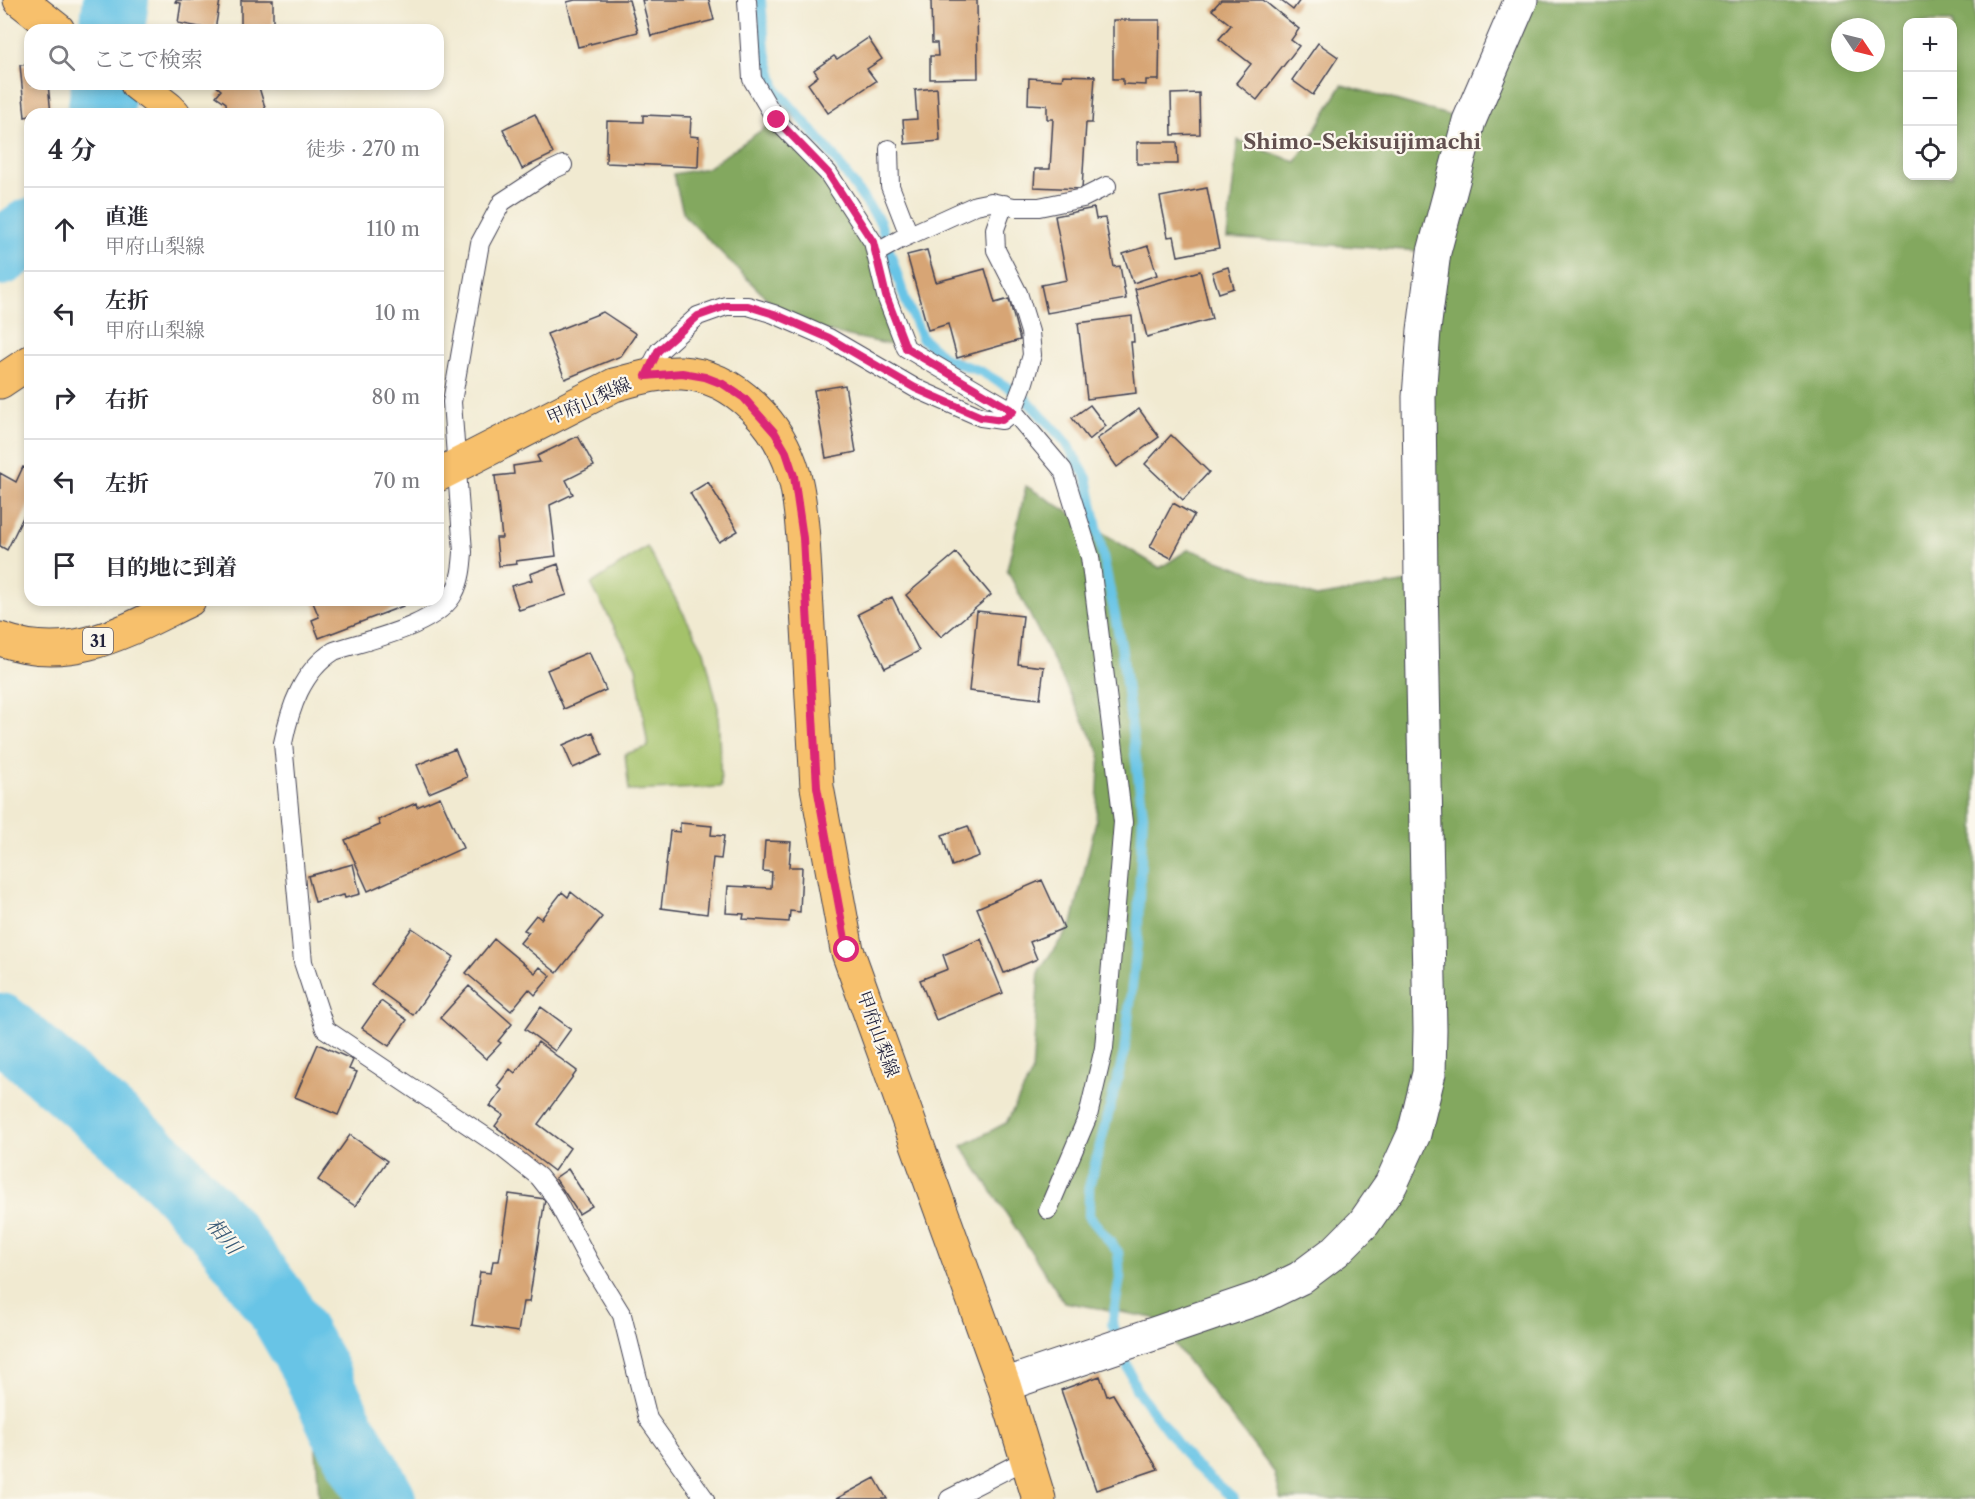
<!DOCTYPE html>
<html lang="ja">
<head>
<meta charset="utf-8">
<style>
	:root { --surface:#fff; --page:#f2f2f3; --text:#2b2b33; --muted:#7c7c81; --line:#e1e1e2 }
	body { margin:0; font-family:"Libre Caslon Text","Noto Serif JP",serif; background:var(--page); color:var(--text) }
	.controls { position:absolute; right:18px; top:18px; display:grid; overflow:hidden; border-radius:12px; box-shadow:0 3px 9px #0003 }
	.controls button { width:54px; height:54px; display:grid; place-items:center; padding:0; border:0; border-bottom:2px solid var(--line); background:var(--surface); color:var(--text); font:30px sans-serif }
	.compass { position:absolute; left:1831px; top:18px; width:54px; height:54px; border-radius:50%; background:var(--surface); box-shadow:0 3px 9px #0003; rotate:125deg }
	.stop { position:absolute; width:18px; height:18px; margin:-14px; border:4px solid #db2777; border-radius:50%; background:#fff }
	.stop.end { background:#db2777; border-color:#fff; box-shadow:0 2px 6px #0008 }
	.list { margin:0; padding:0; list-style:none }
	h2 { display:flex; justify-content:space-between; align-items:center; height:78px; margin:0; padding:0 24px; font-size:26px }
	h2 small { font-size:20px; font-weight:400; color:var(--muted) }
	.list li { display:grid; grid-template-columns:39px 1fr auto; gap:18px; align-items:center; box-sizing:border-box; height:84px; padding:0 24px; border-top:2px solid var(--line) }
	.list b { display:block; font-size:22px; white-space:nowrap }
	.list p { margin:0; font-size:20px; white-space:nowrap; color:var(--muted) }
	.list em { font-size:20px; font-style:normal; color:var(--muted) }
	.icon { flex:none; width:33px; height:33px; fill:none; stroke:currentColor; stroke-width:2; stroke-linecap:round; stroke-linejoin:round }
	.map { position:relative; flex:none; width:1975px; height:1499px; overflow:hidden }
	.search { position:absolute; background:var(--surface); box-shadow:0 3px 9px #0003; left:24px; top:24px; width:420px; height:66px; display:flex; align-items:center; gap:15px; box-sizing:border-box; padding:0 21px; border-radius:18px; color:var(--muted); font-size:22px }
	.panel { position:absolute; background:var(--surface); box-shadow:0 3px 9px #0003; left:24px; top:108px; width:420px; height:498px; border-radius:18px }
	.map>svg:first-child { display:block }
	.green { fill:#a4c26a; stroke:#637252; stroke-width:1.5 }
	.forest { fill:#83a85e; stroke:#52654c; stroke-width:1.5; fill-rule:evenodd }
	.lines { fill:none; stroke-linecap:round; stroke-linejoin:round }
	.stream { stroke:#68c4e6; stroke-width:10 }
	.river { stroke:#68c4e6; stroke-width:66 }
	.building { fill:#d7a574 }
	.service-casing { stroke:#414052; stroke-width:20 }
	.minor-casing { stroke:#414052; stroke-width:35 }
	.primary-casing { stroke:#414052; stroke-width:35 }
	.service { stroke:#fff; stroke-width:18 }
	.minor { stroke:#fff; stroke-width:33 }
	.primary { stroke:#f7c06c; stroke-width:33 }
	.route { stroke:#db2777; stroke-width:8 }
	.labels { text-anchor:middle; stroke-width:4.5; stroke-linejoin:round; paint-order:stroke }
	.shield { fill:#fbf7ec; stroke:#636270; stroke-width:1.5 }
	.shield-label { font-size:16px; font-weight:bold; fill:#22223b }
	.street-label { font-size:18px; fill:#22223b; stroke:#fbf7ec }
	.water-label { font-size:20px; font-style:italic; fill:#3a5b77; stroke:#fbf7ec }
	.quarter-label { font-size:21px; font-weight:bold; fill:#61504f; stroke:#fbf7ec }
</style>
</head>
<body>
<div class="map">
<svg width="1975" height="1499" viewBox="0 0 1975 1499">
	<rect width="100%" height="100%" fill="#fbf7ec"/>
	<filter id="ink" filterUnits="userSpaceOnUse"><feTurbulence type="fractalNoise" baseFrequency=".0167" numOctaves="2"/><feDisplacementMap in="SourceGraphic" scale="12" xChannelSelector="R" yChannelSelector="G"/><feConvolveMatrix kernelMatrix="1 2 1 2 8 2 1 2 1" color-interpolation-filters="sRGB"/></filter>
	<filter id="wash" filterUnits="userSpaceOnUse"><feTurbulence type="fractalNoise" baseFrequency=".008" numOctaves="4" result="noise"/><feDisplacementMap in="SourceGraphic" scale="24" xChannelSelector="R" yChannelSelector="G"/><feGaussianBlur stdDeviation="1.35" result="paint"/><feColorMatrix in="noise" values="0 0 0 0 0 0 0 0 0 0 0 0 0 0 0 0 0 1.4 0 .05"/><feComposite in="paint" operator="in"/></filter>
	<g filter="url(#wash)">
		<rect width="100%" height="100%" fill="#f1ead1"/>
		<path class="green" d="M647,547l57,104 14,57 3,79 -92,4 -4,-37 23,-7 -12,-80 -45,-83z"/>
		<path class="forest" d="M1521,0h454v1499h-694l-7,-27 -120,-154 -90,-16 -102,-156 44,-23 26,-50 7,-103 33,-46 24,-103 4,-68 -93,-183 19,-84 134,82 29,-19 127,48 105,-17 13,-328 -207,-14 11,-98 58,22 46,-77 127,36zM1908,22h44v154h-44zM1840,27h36v36h-36z
			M776,120l97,122 33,106 -114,-24 -108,-109 -11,-41 34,-6z
			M344,1431l39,68h-64l-3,-50z"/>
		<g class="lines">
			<path class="stream" d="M761,0l4,48 11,41 55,64 49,69 25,77 17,39 24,21 34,12 43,25 42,45 22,37 34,167 22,169 -6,129 -13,111 -35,133v29l29,36 2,26 -8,46 24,65 56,74 42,36"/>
			<path class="river" d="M112,30l4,-30
				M100,114l4,-30
				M0,253l30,-22
				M0,1026l160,138 63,68 54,72 37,64 30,63 39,68"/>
		</g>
		<g id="blocks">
			<path class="building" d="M176,0h44l-5,30 -37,-7 3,-20 -6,-1z
				M241,0h32v30h-32z
				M575,0h54l9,32 -60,15 -11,-45z
				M642,0h67l5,20 -63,16z
				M931,0h46l1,78 -48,1v-23h8l-1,-13h-5z
				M1221,0h42l36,29 -8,11 8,6 -42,54 -21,-17 15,-19 -32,-25 12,-14 -19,-15z
				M1280,0h20l-7,10z
				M1113,20h47l-1,60h-13v5l-23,-1v-5h-10z
				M868,38l14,21 -15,10 9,12 -48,32 -20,-29 10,-8 -4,-6 20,-14 3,3z
				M1318,43l20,14 -25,38 -21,-15z
				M30,64v20h18l3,30h-21v2l-5,1 -5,-52z
				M1063,75l32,1 -3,47h-6l-4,66 -48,-2 1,-18h15l3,-50h-6v-14l-19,-1 1,-26 33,2z
				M214,84h44l9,30h-40l-1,-11 -10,-7 5,-6z
				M937,88l3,53 -35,3 -2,-24 14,-1 -2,-29z
				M1199,93l1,41 -28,1 -1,-41z
				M535,114l18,40 -31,15 -19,-40z
				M643,115l48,2 -1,19 9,1 -1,30 -92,-4 1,-42 36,1z
				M1137,142h40l1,22h-41z
				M1207,188l12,60 -41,8 -4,-20 -6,1 -8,-40z
				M1094,208l2,11 9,-1 9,49 6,-1 6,33 -79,14 -6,-28 26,-5 -12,-64z
				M1148,246l9,29 -24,8 -10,-29z
				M927,250l9,32 49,-13 10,34 14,-4 11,41 -63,18 -9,-34 -20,6 -21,-75z
				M1228,267l6,21 -15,5 -7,-21z
				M1200,271l12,48 -65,18 -12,-48z
				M603,312l33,22 -15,22 -56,23 -18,-45z
				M1132,316l2,26h-3l5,51 -49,6 -9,-76z
				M845,385l11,67 -30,6 -12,-68z
				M1090,405l16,21 -17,14 -17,-22z
				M1139,409l20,28 -42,30 -20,-28z
				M1171,435l38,37 -26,28 -38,-36z
				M578,436l16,30 -28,14 7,14 -23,11 6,51 -40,5 1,3 -18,2 -3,-28h6l-7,-62 19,-2 -1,-8 27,-4 -3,-6z
				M23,467l7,3v33l-23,47 -7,-4v-73l16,9z
				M708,482l30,49 -19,11 -29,-49z
				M1173,503l21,12 -23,43 -21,-11z
				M956,553l35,42 -50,42 -35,-42z
				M558,564l9,31 -48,15 -8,-24 21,-6 -2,-6z
				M892,597l27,54 -34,17 -27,-54z
				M312,600h89l2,6 -84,32 -7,-18 7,-3z
				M977,611l46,5 -5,48 26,3 -4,32 -71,-8z
				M589,652l17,38 -42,19 -17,-39z
				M593,732l9,23 -29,13 -10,-23z
				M455,749l12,28 -38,16 -12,-28z
				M440,797l23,51 -95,43 -23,-51 35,-15 -2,-5 38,-17 1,4z
				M680,823l32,3 -1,9 13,1 -3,23 -8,-1 -6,56 -46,-6 9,-77 10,1z
				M968,826l11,30 -27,10 -10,-31z
				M765,841l26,1 -2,25h13l-2,45 -10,-1 -1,11 -46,-3 1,-5 -18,-1 2,-27 43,2 1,-16 -9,-1z
				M353,864l7,30 -15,4 -1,-3 -29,7 -7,-26z
				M1042,880l22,48 -34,14 7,17 -33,14 -27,-65z
				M562,892l6,5 3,-5 31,25 -45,56 -37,-30 9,-11 -5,-2 12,-15 5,4z
				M412,928l42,29 -41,58 -42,-30z
				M494,939l41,34 5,-6 11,9 -16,19 -6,-6 -18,22 -45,-38z
				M981,939l22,54 -67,27 -16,-40 28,-11 -5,-14z
				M469,986l43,38 -14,17 3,2 -15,16 -46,-41z
				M381,1001l26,19 -18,26 -27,-18z
				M541,1007l30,22 -16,22 -30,-22z
				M538,1042l39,29 -39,53 32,24 -16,23 -59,-45 8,-11 -13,-9 12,-16 -5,-4 13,-17 5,4z
				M318,1044l35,16 -4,9 8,3 -19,43 -43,-18z
				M350,1135l37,26 -32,45 -37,-26z
				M568,1169l24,37 -13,8 -24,-36z
				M509,1194l36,5 -16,103h-6l-5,30 -46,-7 8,-53 11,1 2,-12h6z
				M1100,1376l7,20 6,-2 45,75 -62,21 -35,-100z
				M875,1478l12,21h-51z"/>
		</g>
	</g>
	<g filter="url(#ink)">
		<use href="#blocks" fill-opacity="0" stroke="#414052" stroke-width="1.5"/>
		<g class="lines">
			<g class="service-casing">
				<path id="service" d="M747,0l5,79 24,41 52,53 45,69 13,54 20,52 107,63 50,59 27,87 33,265 -19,226 -16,68 -40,94
					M889,149l1,37 19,49
					M563,165l-15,7 -46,30 -22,41 -28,159 11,150c-1,14 -2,28 -9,41 -16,33 -87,47 -120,58 -32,20 -44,57 -51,92l20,219 22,67 176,118 38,30 15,19 36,67 32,52 26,104 57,80
					M876,253l23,-13 77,-35 15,-3 23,5h25l44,-9 24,-12
					M646,376l13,-25 39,-35 28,-10h22l26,8 55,24 86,50 66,29 21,3 11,-9 11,-29 8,-27 -2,-23 -12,-39 -22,-43 -1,-21 9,-25
					M949,1499l78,-40"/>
			</g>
			<g class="minor-casing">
				<path id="minor" d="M1004,1385l255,-87 41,-20 36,-27 28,-28 27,-39 23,-50 15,-61 1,-43 -9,-449 -2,-184 5,-67 10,-78 35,-131 52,-121"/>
			</g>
			<g class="primary-casing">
				<path id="primary" d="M20,0l38,30
					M137,84l31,24 6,6
					M0,382l30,-20
					M438,475l176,-90c22,-6 44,-13 68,-12 54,3 98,52 112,102 6,20 7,42 9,63l14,249 30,163 157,435 35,114
					M0,639c72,26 125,-8 189,-39"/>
			</g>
			<use href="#service" class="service"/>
			<use href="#minor" class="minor"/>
			<use href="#primary" class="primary"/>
		</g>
	</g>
	<g class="lines" filter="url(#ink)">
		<path class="route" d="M777,120l51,53 45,69 13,54 20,52 107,63 -11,9 -21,-3 -66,-29 -86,-50 -55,-24 -26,-8h-22l-28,10 -40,35 -12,25 36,-3 23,4 18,7 21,14 31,35 11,19 8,24 9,62 14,249 30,163"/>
	</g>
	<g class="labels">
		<rect class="shield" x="83" y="628" width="30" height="26" rx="4.5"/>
		<g class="shield-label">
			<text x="98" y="647">31</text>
		</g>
		<g class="street-label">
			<text transform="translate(589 401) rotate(-24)" y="6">甲府山梨線</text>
			<text transform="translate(878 1034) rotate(70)" y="6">甲府山梨線</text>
		</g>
		<g class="water-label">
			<text transform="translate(224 1236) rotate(50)" y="7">相川</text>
		</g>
		<g class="quarter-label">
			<text x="1362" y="149">Shimo-Sekisuijimachi</text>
		</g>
	</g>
</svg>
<div class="controls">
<button>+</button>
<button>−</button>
<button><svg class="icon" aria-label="locate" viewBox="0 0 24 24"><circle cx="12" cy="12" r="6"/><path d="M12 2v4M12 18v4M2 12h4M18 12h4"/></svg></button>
</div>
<svg class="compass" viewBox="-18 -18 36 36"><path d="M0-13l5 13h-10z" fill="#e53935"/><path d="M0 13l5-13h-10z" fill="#7c7c81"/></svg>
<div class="stop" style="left:847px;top:950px"></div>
<div class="stop end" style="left:777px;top:120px"></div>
<div class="search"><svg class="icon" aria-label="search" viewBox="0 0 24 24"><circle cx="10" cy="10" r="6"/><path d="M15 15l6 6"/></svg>ここで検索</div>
<section class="panel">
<h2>4 分<small>徒歩 · 270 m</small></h2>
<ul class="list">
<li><svg class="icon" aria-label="ahead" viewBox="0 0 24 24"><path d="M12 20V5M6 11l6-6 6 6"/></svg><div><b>直進</b><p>甲府山梨線</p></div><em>110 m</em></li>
<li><svg class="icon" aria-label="left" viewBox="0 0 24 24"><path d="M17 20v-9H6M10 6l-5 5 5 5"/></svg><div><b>左折</b><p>甲府山梨線</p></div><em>10 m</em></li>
<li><svg class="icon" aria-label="right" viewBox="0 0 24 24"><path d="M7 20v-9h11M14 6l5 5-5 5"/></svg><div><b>右折</b></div><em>80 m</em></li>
<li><svg class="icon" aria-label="left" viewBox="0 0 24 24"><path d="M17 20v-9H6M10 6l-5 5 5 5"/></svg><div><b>左折</b></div><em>70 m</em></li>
<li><svg class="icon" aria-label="arrive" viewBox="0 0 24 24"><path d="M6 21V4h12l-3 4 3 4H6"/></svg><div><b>目的地に到着</b></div></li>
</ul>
</section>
</div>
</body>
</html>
